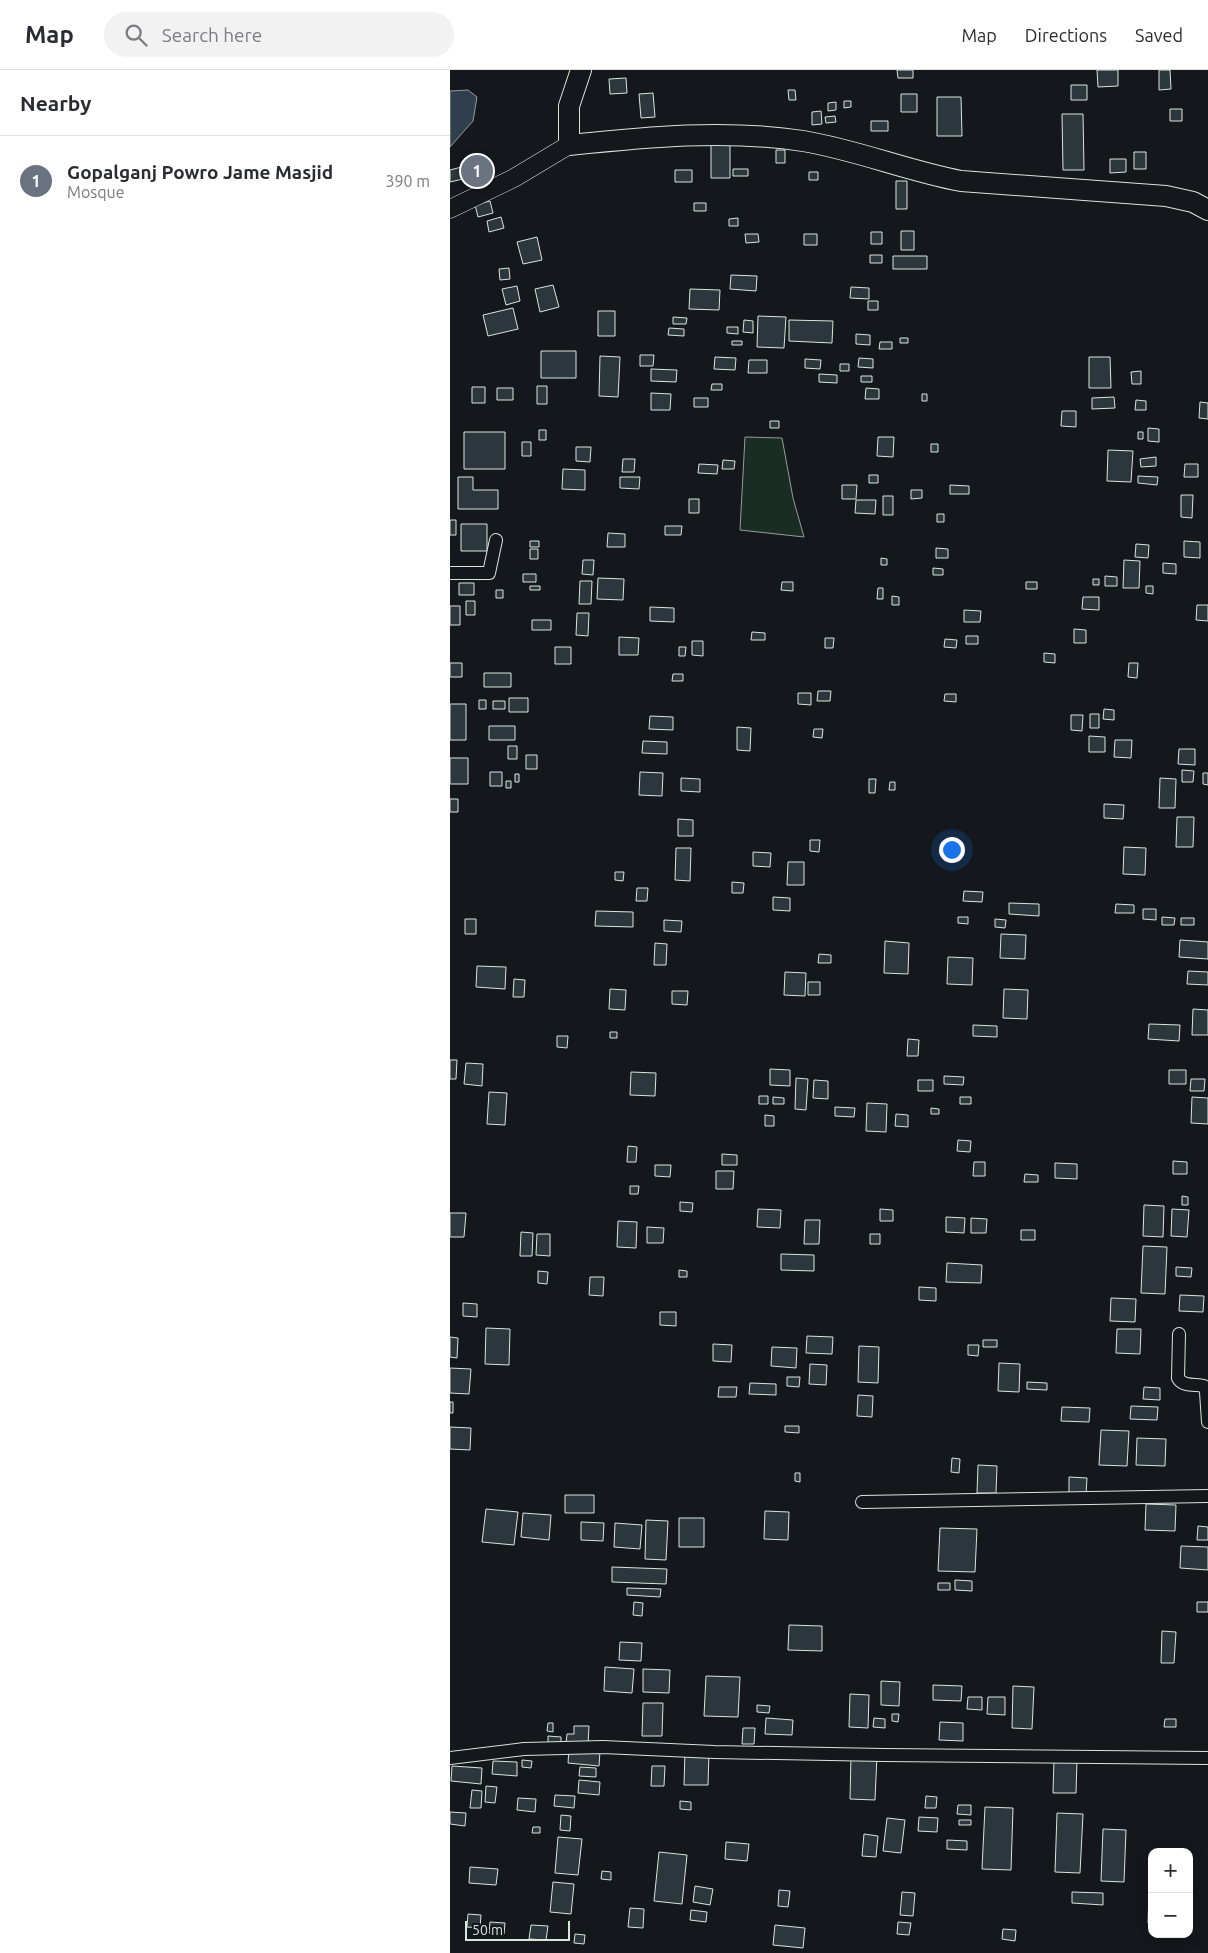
<!DOCTYPE html>
<html lang="en">
<head>
<meta charset="utf-8">
<style>
	:root { --surface:#fff; --page:#f2f2f3; --text:#2b2b33; --muted:#7c7c81; --line:#e1e1e2; --accent:#1a73e8 }
	body { margin:0; font-family:Ubuntu,sans-serif; background:var(--page); color:var(--text) }
	.controls { position:absolute; right:15px; bottom:15px; display:grid; overflow:hidden; border-radius:10px; box-shadow:0 2px 12px #0003 }
	.controls button { width:45px; height:45px; display:grid; place-items:center; padding:0; border:0; border-bottom:1px solid var(--line); background:var(--surface); color:var(--text); font:25px sans-serif }
	.scale { position:absolute; left:15px; bottom:12px; width:105px; box-sizing:border-box; padding-left:5px; border:2px solid #d8e6dc; border-top:0; font-size:14px; line-height:18px; white-space:nowrap; color:#d8e6dc; -webkit-text-stroke:4px #14181c; paint-order:stroke }
	.you { position:absolute; left:501px; top:779px; width:18px; height:18px; margin:-12px; border:4px solid #fff; border-radius:50%; background:#1a73e8; box-shadow:0 0 0 8px #1a73e833 }
	.badge { display:grid; place-items:center; width:32px; height:32px; border-radius:50%; background:var(--accent); color:#fff; font-size:16px; font-weight:700 }
	.pin { position:absolute; translate:-50% -50%; border:2px solid #fff; box-shadow:0 1px 5px #0006 }
	.list { margin:0; padding:0; list-style:none }
	h2 { display:flex; justify-content:space-between; align-items:center; height:65px; margin:0; padding:0 20px; font-size:21px }
	h2 small { font-size:16px; font-weight:400; color:var(--muted) }
	.list li { display:grid; grid-template-columns:32px 1fr auto; gap:15px; align-items:center; box-sizing:border-box; height:90px; padding:0 20px; border-top:1px solid var(--line) }
	.list b { display:block; font-size:19px; white-space:nowrap }
	.list p { margin:0; font-size:16px; white-space:nowrap; color:var(--muted) }
	.list em { font-size:16px; font-style:normal; color:var(--muted) }
	.icon { flex:none; width:28px; height:28px; fill:none; stroke:currentColor; stroke-width:2; stroke-linecap:round; stroke-linejoin:round }
	.map { position:relative; flex:none; width:758px; height:1883px; overflow:hidden }
	header { display:flex; align-items:center; gap:30px; box-sizing:border-box; height:70px; padding:0 25px; background:var(--surface); border-bottom:1px solid var(--line) }
	header strong { font-size:24px }
	nav { display:flex; gap:28px; margin-inline-start:auto; font-size:18px }
	.search { width:350px; height:45px; background:var(--page); display:flex; align-items:center; gap:12px; box-sizing:border-box; padding:0 18px; border-radius:28px; color:var(--muted); font-size:19px }
	main { display:flex }
	aside { flex:1; background:var(--surface) }
	.map>svg:first-child { display:block }
	.green { fill:#1a2d24; stroke:#939e99 }
	.water { fill:#2f3f4d; stroke:#939e99 }
	.building { fill:#2c363c; stroke:#d8e6dc }
	.lines { fill:none; stroke-linecap:round; stroke-linejoin:round }
	.street-casing { stroke:#d8e6dc; stroke-width:14 }
	.secondary-casing { stroke:#d8e6dc; stroke-width:19 }
	.primary-casing { stroke:#d8e6dc; stroke-width:22 }
	.street { stroke:#14181c; stroke-width:12 }
	.secondary { stroke:#14181c; stroke-width:18 }
	.primary { stroke:#14181c; stroke-width:20 }
</style>
</head>
<body>
<header>
<strong>Map</strong>
<div class="search"><svg class="icon" aria-label="search" viewBox="0 0 24 24"><circle cx="10" cy="10" r="6"/><path d="M15 15l6 6"/></svg>Search here</div>
<nav><a>Map</a><a>Directions</a><a>Saved</a></nav>
</header>
<main>
<aside>
<h2>Nearby<small></small></h2>
<ul class="list">
<li><span class="badge" style="background:#6b7280">1</span><div><b>Gopalganj Powro Jame Masjid</b><p>Mosque</p></div><em>390 m</em></li>
</ul>
</aside>
<div class="map">
<svg width="758" height="1883" viewBox="0 0 758 1883">
	<rect width="100%" height="100%" fill="#14181c"/>
	<path class="green" d="M295,367l37,1 11,60 11,39 -64,-7z"/>
	<path class="water" d="M18,20l9,7 -4,24 -23,26v-56z"/>
	<path class="building" d="M447,0h16v8h-15z
		M647,0h21v16l-20,1z
		M709,0h11l1,19 -12,1z
		M176,8l1,15 -17,1 -1,-15z
		M621,15h16v15h-16z
		M338,20h7l1,10h-7z
		M203,23l2,24 -14,1 -2,-24z
		M451,24h16v18h-16z
		M487,27h24l1,39h-25z
		M394,31h7v6l-7,1z
		M386,32v8l-8,1v-8z
		M720,39h12v12h-12z
		M371,41l1,13 -10,1v-13z
		M612,44h21l1,56h-21z
		M385,46l1,6 -10,1 -1,-6z
		M421,51h17v10h-17z
		M261,75h19v33h-19z
		M326,80h9v13h-9z
		M684,82h12v17h-12z
		M660,89h16v13l-16,1z
		M27,93l3,12 -30,7v-12z
		M283,99h15v7h-15z
		M225,100h17v12h-17z
		M359,102h9v8h-9z
		M446,111h11v28h-11z
		M40,131l3,12 -15,4 -3,-12z
		M244,133h12v8h-12z
		M51,147l3,11 -15,4 -2,-11z
		M288,148v8h-9v-7z
		M451,161h13v19h-13z
		M421,162h11v12h-11z
		M295,164h13l1,8 -13,1z
		M354,164h13v11h-13z
		M87,167l5,23 -19,4 -6,-22z
		M420,185h12v8h-12z
		M443,186h34v13h-34z
		M59,198l1,11 -10,1 -1,-11z
		M281,205l26,1 -1,15 -26,-2z
		M103,215l6,22 -19,5 -5,-23z
		M67,216l3,15 -14,4 -4,-16z
		M401,217l18,1v11l-19,-1z
		M240,219l30,1 -1,20 -30,-1z
		M418,231h10v9h-10z
		M63,238l5,21 -30,7 -5,-21z
		M148,241h17v25h-17z
		M308,246l28,1 -2,31 -27,-1z
		M223,247l14,1 -1,6h-13z
		M294,250l9,1v12l-10,-1z
		M339,250l44,1 -1,22 -43,-2z
		M277,257h11v7l-11,-1z
		M219,258l15,1v7l-16,-1z
		M406,264l14,1v10l-14,-1z
		M450,268h8v5h-8z
		M282,271h10v4h-10z
		M430,272h12v7h-13z
		M91,281h35v27h-35z
		M190,285h14l-1,11h-13z
		M150,286l20,1 -2,40 -19,-1z
		M265,287l21,1 -1,12 -21,-1z
		M639,287h21l1,31h-22z
		M409,288l14,1v9l-15,-1z
		M355,289l16,1 -1,9 -15,-1z
		M299,290h18v13h-19z
		M390,294h9v7h-9z
		M201,299l26,1 -1,12 -25,-1z
		M691,301v13h-9l-1,-12z
		M369,304l18,1v8l-18,-1z
		M411,306h11v6h-11z
		M262,314h10v6h-11z
		M87,316h10v18h-10z
		M22,317h13v16h-13z
		M47,318h16v12h-16z
		M416,318l13,1v10h-14z
		M201,323l20,1 -1,16h-19z
		M472,324h5v7h-5z
		M664,327l1,11 -23,1v-11z
		M244,328h14v9h-14z
		M686,330l10,1v9h-11z
		M750,332l8,1v16l-9,-1z
		M612,341h14v16l-15,-1z
		M320,351h9v7h-9z
		M698,358l11,1v13l-11,-1z
		M89,360h7v10h-7z
		M14,362h41v37h-41z
		M688,362h5v7h-5z
		M428,367h16l-1,20 -16,-1z
		M72,372h9v14h-9z
		M481,374h7v8h-7z
		M126,377h15l-1,15 -14,-1z
		M658,380l25,1 -2,31 -24,-1z
		M706,387v9l-15,1 -1,-8z
		M173,389h12l-1,13h-12z
		M273,390l12,1 -1,8h-12z
		M249,394l19,1 -1,9 -19,-1z
		M735,394h13v13h-14z
		M113,399l22,1v20l-23,-1z
		M419,405h9v8h-9z
		M688,406l20,1 -1,8 -19,-2z
		M8,407h15v13h25v19h-40z
		M170,407h20l-1,12 -19,-1z
		M392,415h15l-1,14h-14z
		M500,415l19,1v8h-19z
		M461,420h11v8l-11,1z
		M731,425h12l-1,23 -11,-1z
		M433,426h10v19h-10z
		M239,429h10v14h-10z
		M406,430h20l-1,14 -20,-1z
		M487,444h7v8h-7z
		M0,450h6v15h-6z
		M11,454h26v27h-26z
		M215,456h17l-1,9h-16z
		M158,463l17,1v13h-18z
		M80,471h9v6h-9z
		M734,471l16,1v16l-16,-1z
		M686,474l13,1 -1,13 -13,-1z
		M486,478l12,1v9h-12z
		M80,479h8v10h-8z
		M431,488l6,1v6h-6z
		M133,490h11l-1,15 -11,-1z
		M674,490l16,1 -1,27h-16z
		M713,493l13,1v10l-13,-1z
		M483,498l10,1v6h-10z
		M73,504h13v8h-13z
		M655,506l12,1v9h-12z
		M148,508l26,1 -1,21 -26,-1z
		M643,509h6v6h-6z
		M130,511h12l-1,23h-12z
		M332,512h11v9l-12,-1z
		M576,512h11v7h-11z
		M9,513h15v12h-15z
		M80,516h10v4h-10z
		M696,516h7v8l-7,-1z
		M428,518h5v11h-6z
		M46,520h7v8h-7z
		M442,526l7,1v8h-7z
		M633,527h16v13l-17,-1z
		M16,531h9v14h-9z
		M747,535h11v16l-12,-1z
		M0,536h10v19h-10z
		M200,537l24,1v14l-24,-1z
		M514,540l17,1 -1,11h-16z
		M127,543h12l-1,23 -12,-1z
		M82,550h19v10h-19z
		M624,559l12,1v13h-12z
		M302,562l13,1v7h-14z
		M516,566h12v8h-12z
		M169,567l20,1 -1,17h-19z
		M375,568h9l-1,10h-8z
		M495,569l12,1 -1,8 -12,-1z
		M242,571h11v15l-11,-1z
		M105,577h16v17h-16z
		M229,577h7l-1,9h-6z
		M594,583l11,1v9l-11,-1z
		M0,593h12v14h-12z
		M679,593h9l-1,15 -9,-1z
		M34,603h27v14h-27z
		M223,604h10v7h-11z
		M368,621h13l-1,10h-13z
		M348,623h13v12l-13,-1z
		M495,624h11v8l-12,-1z
		M59,628h19v14h-19z
		M29,630h7v9h-7z
		M43,631h12v8h-12z
		M0,634h16v36h-16z
		M654,639l10,1v10l-11,-1z
		M640,644h9v14h-9z
		M621,645h12l-1,16 -11,-1z
		M200,646l23,1v13l-24,-1z
		M39,656h26v14h-26z
		M287,657l14,1 -1,23 -13,-1z
		M364,659h9l-1,9 -9,-1z
		M639,666l16,1v15h-16z
		M665,670h17l-1,18 -17,-1z
		M193,671l24,1v12l-25,-1z
		M58,676h9v13h-9z
		M729,679h16v16l-17,-1z
		M76,685h11v14h-11z
		M0,688h18v26h-18z
		M732,700l12,1 -1,11h-11z
		M40,702h12v14h-12z
		M190,702l23,1 -1,23 -23,-1z
		M753,703h5v12l-5,-1z
		M65,704h4v8h-4z
		M231,708l19,1v13l-19,-1z
		M710,708l16,1 -1,29h-16z
		M419,709h7l-1,14h-6z
		M56,711h5v7h-5z
		M440,712h5v8h-6z
		M0,729h8v13h-8z
		M654,734l20,1 -1,14 -19,-1z
		M727,747h17l-1,30h-17z
		M228,749l15,1v16h-15z
		M360,770h10l-1,12 -9,-1z
		M674,777l22,1 -1,27 -22,-1z
		M226,778h15l-1,33 -15,-1z
		M303,782l18,1 -1,14 -17,-1z
		M338,792h16v23h-17z
		M165,802h9l-1,9 -8,-1z
		M282,812l12,1 -1,10h-11z
		M187,818h11l-1,13h-11z
		M514,821l19,1 -1,10 -19,-1z
		M323,827l17,1v13l-17,-1z
		M559,833l30,1v12l-30,-2z
		M666,834l18,1v8h-19z
		M693,839h13v11l-13,-1z
		M146,841l37,1v15l-38,-1z
		M508,847h10v7l-10,-1z
		M712,847l13,1 -1,7h-12z
		M731,848h13v7h-13z
		M15,849h11v15h-11z
		M545,849l11,1 -1,8 -10,-1z
		M214,850l18,1 -1,11 -17,-1z
		M551,864l25,1 -1,24 -25,-1z
		M730,870l28,2v17l-29,-2z
		M435,871l24,2 -1,31 -24,-1z
		M205,873l12,1 -1,21h-12z
		M369,884l12,1v8h-13z
		M498,887l25,1 -1,27 -25,-1z
		M27,896l29,1 -1,22 -29,-2z
		M738,901l20,1v13l-21,-1z
		M335,902l21,1 -1,23 -21,-1z
		M64,909l11,1 -1,17h-11z
		M358,912h12v13h-12z
		M160,919l16,1 -1,20 -16,-1z
		M554,919l24,1 -1,29 -24,-1z
		M222,921h16l-1,14 -15,-1z
		M743,939l15,1v25h-16z
		M699,954l31,1 -1,16 -31,-2z
		M523,955l24,1v11l-24,-1z
		M160,962h7v6h-7z
		M107,966h11l-1,12 -10,-1z
		M458,969l11,1 -1,16h-11z
		M0,990h7l-1,19h-6z
		M16,993l17,1 -1,22 -18,-2z
		M320,999l20,1v16l-20,-1z
		M719,1000h17v14h-17z
		M181,1002l25,1 -1,23 -25,-1z
		M494,1006l20,1 -1,8 -19,-1z
		M346,1008l12,1 -2,31 -11,-1z
		M741,1009h14l-1,12h-14z
		M364,1010l14,1v18l-15,-1z
		M468,1010h15v11h-15z
		M39,1022l18,1 -2,32 -18,-1z
		M309,1026h9v8h-9z
		M323,1027l11,1v6h-11z
		M510,1027h11v7h-11z
		M742,1027l16,1v26l-17,-1z
		M417,1033l20,1 -1,28 -20,-1z
		M385,1037l20,1 -1,9 -19,-1z
		M481,1038l8,1v5h-8z
		M446,1044l12,1v12l-13,-1z
		M315,1045l9,1v10h-9z
		M508,1070l13,1 -1,11 -13,-1z
		M178,1076l9,1 -1,15h-9z
		M272,1084l15,1v10h-15z
		M723,1091l14,1v12h-14z
		M524,1092h11v14h-12z
		M605,1093l22,1v15l-22,-1z
		M205,1095h16l-1,12 -15,-1z
		M266,1101h18l-1,18h-17z
		M575,1104l13,1v7h-14z
		M180,1116h9l-1,8h-8z
		M732,1126l6,1v8h-6z
		M230,1132l13,1 -1,9 -12,-1z
		M694,1135l20,1 -1,31 -20,-1z
		M308,1139l23,1 -1,18 -23,-1z
		M430,1139l13,1v11h-13z
		M722,1139l17,1 -2,27 -16,-1z
		M0,1143h16l-2,24h-14z
		M496,1147l19,1 -1,15 -18,-1z
		M521,1148l16,1 -1,14h-15z
		M355,1150h15l-1,24h-15z
		M168,1151l19,1 -1,26 -19,-1z
		M197,1157l17,1 -1,15h-16z
		M571,1160h14v10h-14z
		M71,1162l12,1 -1,23h-12z
		M87,1164h13v22l-14,-1z
		M420,1164h10v10h-10z
		M693,1176l24,1 -2,47 -24,-1z
		M331,1184l33,1v16l-33,-1z
		M497,1193l35,2 -1,18 -35,-1z
		M726,1197l16,1 -1,9 -15,-1z
		M229,1200l8,1v6h-8z
		M88,1201l10,1 -1,12 -9,-1z
		M140,1207h14l-1,19 -14,-1z
		M469,1217l17,1v13l-17,-1z
		M730,1225l24,1 -1,16 -24,-1z
		M661,1228l25,1 -1,23 -25,-1z
		M13,1233l14,1v13l-14,-1z
		M210,1242h16v14l-16,-1z
		M36,1258l24,1 -1,36 -24,-1z
		M667,1259h24l-1,25 -24,-1z
		M357,1266l26,1 -1,17 -26,-1z
		M0,1267l8,1 -1,20 -7,-1z
		M533,1270h14v7h-14z
		M263,1274l19,1 -1,17 -18,-1z
		M518,1275h11l-1,11 -10,-1z
		M409,1276l20,1 -1,36 -20,-1z
		M322,1277l25,1 -1,20 -25,-2z
		M549,1293l21,1 -1,28 -21,-1z
		M360,1294l17,1 -1,20 -17,-1z
		M0,1298l21,1 -2,25 -19,-1z
		M337,1307h13l-1,10 -12,-1z
		M577,1312l20,1v7l-20,-1z
		M300,1313l26,1v11l-27,-1z
		M269,1317h18l-1,10h-18z
		M694,1317l16,1v12l-17,-1z
		M408,1325l15,1 -1,21 -15,-1z
		M0,1332h3v11h-3z
		M681,1336l27,1 -1,13 -27,-1z
		M612,1337l28,1 -1,14 -28,-1z
		M335,1356h14v7l-14,-1z
		M0,1357l21,1 -1,22 -20,-1z
		M651,1360l28,1 -2,35 -28,-1z
		M687,1368l29,1 -1,27 -29,-1z
		M502,1388l8,1 -1,14 -8,-1z
		M528,1395l19,1 -1,27h-19z
		M345,1403h5v9l-5,-1z
		M619,1407l18,1 -1,16h-17z
		M115,1425h29v18h-29z
		M696,1434l30,1 -1,26 -30,-1z
		M36,1439l32,3 -4,33 -32,-3z
		M315,1441l24,1 -1,28 -24,-1z
		M73,1443l28,2 -2,25 -28,-3z
		M229,1448h25v29h-25z
		M196,1450l22,1 -2,39 -21,-1z
		M131,1452l23,1 -1,18 -22,-1z
		M165,1453l27,2 -2,24 -26,-2z
		M748,1456l10,1v13h-11z
		M490,1458l37,1 -2,43 -37,-1z
		M731,1476l27,1v23l-28,-2z
		M162,1497l55,2 -1,15 -54,-2z
		M505,1510l17,1v10l-17,-1z
		M488,1513h12v7h-12z
		M177,1518l34,1 -1,8 -33,-2z
		M184,1532l9,1 -1,13 -9,-1z
		M747,1532h11v10h-11z
		M339,1555l33,1v25l-34,-1z
		M712,1561l14,1 -2,31h-13z
		M170,1572l22,1 -1,18 -22,-1z
		M155,1597l29,2 -2,24 -28,-2z
		M193,1599l27,1 -1,23 -26,-1z
		M256,1606l34,1 -2,40 -34,-1z
		M431,1611l19,1 -1,24 -18,-1z
		M483,1615l29,1 -1,15 -28,-1z
		M563,1616l21,1 -2,42 -20,-1z
		M400,1624l19,1 -1,33 -19,-1z
		M518,1627h14v13l-15,-1z
		M538,1627h17v18l-18,-1z
		M193,1633h20l-1,33h-20z
		M307,1635l13,1 -1,7 -12,-1z
		M442,1644h7l-1,8 -6,-1z
		M316,1648l27,2 -1,15 -27,-1z
		M424,1648l11,1v9l-12,-1z
		M715,1649h11v8h-12z
		M490,1652l23,1v18l-24,-1z
		M98,1653h5v9l-6,-1z
		M124,1656h15l-1,18 -22,-1 1,-9h7z
		M293,1658h12l-1,16h-12z
		M98,1666l13,1v9l-13,-1z
		M119,1679l31,2 -1,15 -31,-3z
		M235,1682h24l-1,33h-24z
		M401,1685l26,1 -2,44 -25,-1z
		M604,1689l23,1 -1,33h-23z
		M72,1690l10,1 -1,7 -9,-1z
		M43,1691l24,1v14l-25,-2z
		M2,1696l30,2 -1,16 -30,-3z
		M202,1696h13l-1,20h-13z
		M130,1697l16,1v9l-17,-1z
		M129,1710l21,2 -1,13 -21,-2z
		M36,1716l11,1 -2,16 -10,-1z
		M22,1720l10,1 -1,17h-11z
		M105,1725l20,1 -1,12 -20,-2z
		M476,1726l11,1 -1,11h-11z
		M68,1728l18,1 -1,13 -18,-2z
		M230,1731l11,1v8l-11,-1z
		M508,1735h13v10l-14,-1z
		M535,1737l28,1 -2,62 -29,-1z
		M0,1742l16,1 -1,13 -15,-2z
		M607,1743l26,1 -3,59 -25,-1z
		M111,1745l10,1 -1,15 -10,-1z
		M469,1747l19,1 -1,14 -19,-1z
		M437,1748l18,2 -4,33 -18,-2z
		M509,1750h12v5h-12z
		M83,1757h7v6h-8z
		M653,1759l23,1 -2,52 -23,-1z
		M414,1764l14,2 -2,21 -14,-1z
		M108,1767l24,2 -4,36 -23,-2z
		M497,1770l20,1v9l-20,-1z
		M276,1772l23,2 -2,17 -22,-2z
		M209,1782l28,3 -5,49 -28,-3z
		M20,1797l28,2 -2,16 -27,-2z
		M152,1801l9,1v8l-10,-1z
		M103,1812l21,2 -3,30 -21,-2z
		M245,1816l18,3 -3,16 -17,-3z
		M329,1820l11,1 -2,16 -10,-1z
		M452,1822l13,1 -2,23 -13,-1z
		M622,1822l31,1v12l-31,-2z
		M699,1822h3v31h-4z
		M180,1838l14,1 -1,19 -15,-1z
		M241,1840l16,2 -1,10 -16,-2z
		M18,1844l13,1 -1,13 -13,-1z
		M40,1852l15,1 -1,11 -15,-1z
		M448,1852l13,1 -2,12 -12,-1z
		M81,1855l17,1 -2,14 -17,-1z
		M325,1855l30,3 -2,20 -30,-3z
		M553,1859l13,1 -1,11 -13,-2z
		M125,1864l10,1 -1,9 -10,-1z"/>
	<g class="lines">
		<g class="street-casing">
			<path id="street" d="M0,503h39l7,-33
				M729,1264l-1,44c5,9 17,6 26,8l2,6 2,30
				M412,1432l346,-6
				M0,1688l74,-9 79,-2 111,5 170,3 324,3"/>
		</g>
		<g class="secondary-casing">
			<path id="secondary" d="M0,139l64,-31 55,-33"/>
		</g>
		<g class="primary-casing">
			<path id="primary" d="M131,0l-12,36v39c78,-8 156,-16 234,-4 54,9 105,30 158,40l205,15 27,6 15,8"/>
		</g>
		<use href="#street" class="street"/>
		<use href="#secondary" class="secondary"/>
		<use href="#primary" class="primary"/>
	</g>
</svg>
<div class="controls">
<button>+</button>
<button>−</button>
</div>
<div class="scale">50 m</div>
<div class="you"></div>
<div class="pin badge" style="left:27px;top:101px;background:#6b7280">1</div>
</div>
</main>
</body>
</html>
